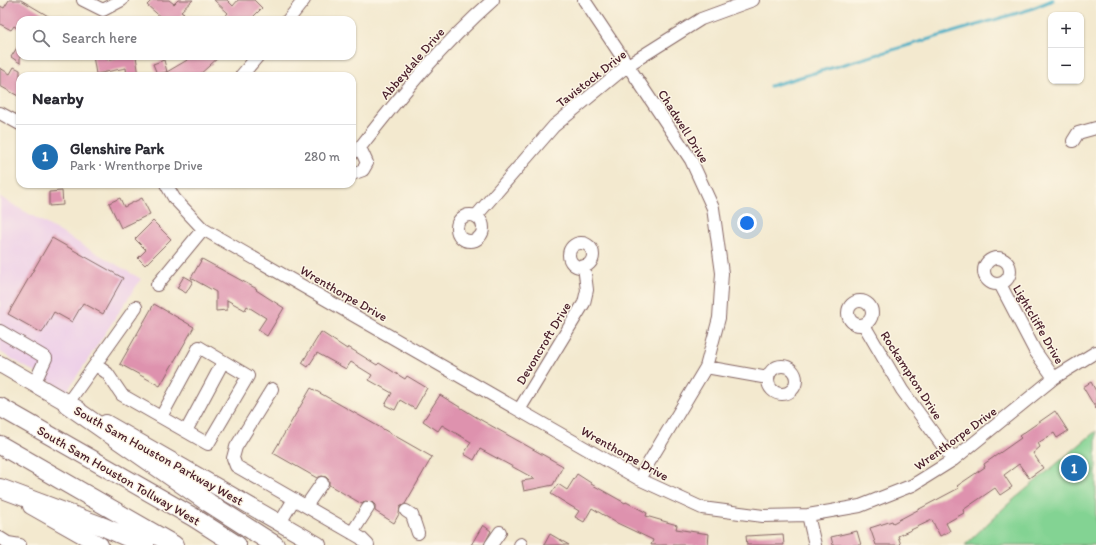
<!DOCTYPE html>
<html lang="en">
<head>
<meta charset="utf-8">
<style>
	:root { --surface:#fff; --page:#f7f7f7; --text:#2b2b33; --muted:#7c7c81; --line:#e1e1e2; --accent:#1f6fb2 }
	body { margin:0; font-family:Itim,sans-serif; background:var(--page); color:var(--text) }
	.controls { position:absolute; right:12px; top:12px; display:grid; overflow:hidden; border-radius:8px; box-shadow:0 1px 3px #0004 }
	.controls button { width:36px; height:36px; display:grid; place-items:center; padding:0; border:0; border-bottom:1px solid var(--line); background:var(--surface); color:var(--text); font:20px sans-serif }
	.you { position:absolute; left:747px; top:223px; width:14px; height:14px; margin:-10px; border:3px solid #fff; border-radius:50%; background:#1a73e8; box-shadow:0 0 0 6px #1a73e833 }
	.badge { display:grid; place-items:center; width:26px; height:26px; border-radius:50%; background:var(--accent); color:#fff; font-size:13px; font-weight:700 }
	.pin { position:absolute; translate:-50% -50%; border:2px solid #fff; box-shadow:0 1px 4px #0006 }
	.list { margin:0; padding:0; list-style:none }
	h2 { display:flex; justify-content:space-between; align-items:center; height:52px; margin:0; padding:0 16px; font-size:17px }
	h2 small { font-size:13px; font-weight:400; color:var(--muted) }
	.list li { display:grid; grid-template-columns:26px 1fr auto; gap:12px; align-items:center; box-sizing:border-box; height:64px; padding:0 16px; border-top:1px solid var(--line) }
	.list b { display:block; font-size:15px; white-space:nowrap }
	.list p { margin:0; font-size:13px; white-space:nowrap; color:var(--muted) }
	.list em { font-size:13px; font-style:normal; color:var(--muted) }
	.icon { flex:none; width:22px; height:22px; fill:none; stroke:currentColor; stroke-width:2; stroke-linecap:round; stroke-linejoin:round }
	.map { position:relative; flex:none; width:1096px; height:545px; overflow:hidden }
	.search { position:absolute; background:var(--surface); box-shadow:0 1px 3px #0004; left:16px; top:16px; width:340px; height:44px; display:flex; align-items:center; gap:10px; box-sizing:border-box; padding:0 14px; border-radius:12px; color:var(--muted); font-size:15px }
	.panel { position:absolute; background:var(--surface); box-shadow:0 1px 3px #0004; left:16px; top:72px; width:340px; height:116px; border-radius:12px }
	.map>svg:first-child { display:block }
	.built { fill:#eed0e8 }
	.green { fill:#83d393; stroke:#66795f }
	.lines { fill:none; stroke-linecap:round; stroke-linejoin:round }
	.stream { stroke:#46aec5; stroke-width:3 }
	.building { fill:#de92ae }
	.minor-casing { stroke:#856664; stroke-width:14 }
	.major-casing { stroke:#856664; stroke-width:18 }
	.highway-casing { stroke:#856664; stroke-width:20 }
	.minor { stroke:#fff; stroke-width:12 }
	.major { stroke:#fff; stroke-width:16 }
	.highway { stroke:#fff; stroke-width:18 }
	.labels { text-anchor:middle; stroke-width:3; stroke-linejoin:round; paint-order:stroke }
	.street-label { font-size:13px; fill:#4a1f2b; stroke:#fcf5e5 }
</style>
</head>
<body>
<div class="map">
<svg width="1096" height="545" viewBox="0 0 1096 545">
	<rect width="100%" height="100%" fill="#fcf5e5"/>
	<filter id="ink" filterUnits="userSpaceOnUse"><feTurbulence type="fractalNoise" baseFrequency=".025" numOctaves="2"/><feDisplacementMap in="SourceGraphic" scale="8" xChannelSelector="R" yChannelSelector="G"/><feConvolveMatrix kernelMatrix="1 2 1 2 8 2 1 2 1" color-interpolation-filters="sRGB"/></filter>
	<filter id="wash" filterUnits="userSpaceOnUse"><feTurbulence type="fractalNoise" baseFrequency=".012" numOctaves="4" result="noise"/><feDisplacementMap in="SourceGraphic" scale="16" xChannelSelector="R" yChannelSelector="G"/><feGaussianBlur stdDeviation="0.9" result="paint"/><feColorMatrix in="noise" values="0 0 0 0 0 0 0 0 0 0 0 0 0 0 0 0 0 1.4 0 .05"/><feComposite in="paint" operator="in"/></filter>
	<g filter="url(#wash)">
		<rect width="100%" height="100%" fill="#f3e9cf"/>
		<path class="built" d="M0,197l141,82 -74,112 -67,-39z"/>
		<path class="green" d="M1096,431v114h-131l42,-40z"/>
		<g class="lines">
			<path class="stream" d="M770,86l258,-76 25,-10"/>
		</g>
		<g id="blocks">
			<path class="building" d="M9,0h12l34,20h-35v10l-6,-4 -3,4 -11,-6v-18l4,2z
				M152,0h17l5,4 4,-4h15l-12,11 3,2 -6,7h-14l-17,-15z
				M214,0h13l6,6 5,-6h16l8,8 -12,12h-28l6,-7z
				M20,43v20l-9,-6z
				M93,56h13l1,4 17,-4h12l3,20h-12l-1,-8 -30,6z
				M188,56h32l-22,20h-38l29,-17z
				M164,60l3,12 -10,2 -4,-10z
				M14,67l6,3v27l-20,-11v-18l10,6z
				M62,191l1,14 -14,1v-14z
				M120,198l4,9 18,-9 8,16 -29,14 -12,-25z
				M153,221l18,18 -26,26 -7,-7 8,-8 -11,-11z
				M52,238l71,40 -20,36 -20,-11 -11,19 -18,-10 -12,21 -34,-19z
				M202,259l55,30 -1,1 28,18 -17,28 -9,-6 8,-12 -19,-12 -2,4 -18,-10v10l-11,1v-19l-25,-14z
				M184,276l9,5 -7,12 -9,-5z
				M154,304l40,23 -34,59 -40,-22z
				M321,332l26,17 1,-2 29,18 2,-2 26,16 2,-3 20,12 -12,21 -15,-9 -5,10 -10,-5 7,-12 -23,-13 3,-5 -21,-13 -5,7 -29,-16 -9,14 -6,-4z
				M1091,382l5,9v18l-13,-22z
				M311,388l121,69 -27,47 -5,3 -1,7 -5,9 -19,-12v-6l-3,-3 -7,-1 -3,3 -33,-19v-5l-3,-3 -4,-1 -5,2 -44,-25z
				M440,395l41,25 82,46 -10,19 -29,6 -2,-10 13,-2 -55,-30 -6,11 -10,-6 7,-12 -29,-17 -4,6 -15,-10z
				M1055,411l13,20 -11,7 -3,-5 -16,10 2,4 -7,6 10,15 -14,10 -10,-14 -15,11 8,12 -12,8 -5,-7 -32,22 1,3 -18,10 4,8 -10,5 -8,-16 -34,16 3,9h-25l-6,-17 22,-7 1,2 66,-35 -2,-2 28,-19 -1,-3 37,-26 -2,-2z
				M577,474l14,9v1l34,19 1,-1 21,11 -1,3 31,9 -1,4 33,5 -1,11h-57l2,-5 -38,-18 -23,-14 -8,14 -9,-5 4,-6 -28,-17 7,-10 9,6z
				M483,525l8,6 -7,14h-13z
				M857,531l4,14h-28l-2,-8z
				M550,534l19,11h-25z
				M783,534l1,11h-37l-1,-9z"/>
		</g>
	</g>
	<g filter="url(#ink)">
		<use href="#blocks" fill-opacity="0" stroke="#856664" stroke-width="1"/>
		<g class="lines">
			<g class="minor-casing">
				<path id="minor" d="M83,0l20,10 19,-10
					M584,0l107,160 22,48 9,65 -3,45 -13,49 -67,112
					M288,20l16,-20
					M241,76l17,-20
					M0,113l20,11
					M1073,141l5,-8 18,-5
					M352,149l10,3 5,11 -4,7 -11,4
					M358,150c42,-54 84,-105 135,-150
					M166,184l8,14 29,31 436,250 63,29 61,8 45,-1 52,-9 53,-21 40,-25 101,-82 42,-26
					M457 228a13 13 0 1 1 26 0a13 13 0 1 1-26 0Z
					M476,216l78,-90 74,-61 73,-46 52,-19
					M569 255a12 12 0 1 1 24 0a12 12 0 1 1-24 0Z
					M984 271a13 13 0 1 1 26 0a13 13 0 1 1-26 0Z
					M1000,284l35,67 19,27
					M157,285l46,-56
					M848 313a12 12 0 1 1 24 0a12 12 0 1 1-24 0Z
					M864,325l38,65 51,70
					M0,331l46,27 -12,26
					M96,365l11,8 15,22 86,49 40,-68 -49,-29 -38,70
					M768 380a14 14 0 1 1 28 0a14 14 0 1 1-28 0Z
					M706,367l62,11
					M272,389l-36,58 -3,11 3,8 125,72 7,7
					M67,404l69,-97
					M519,410l65,-107 3,-13 -3,-24
					M186,431l37,-69
					M306,506l16,-23
					M406,511l6,4 6,18
					M808,515l7,30
					M280,523l14,-24
					M352,533l16,-25
					M0,538l8,5 12,2
					M491,545l9,-13
					M520,545l1,-1"/>
			</g>
			<g class="major-casing">
				<path id="major" d="M0,364l78,45
					M106,423l212,122
					M31,506l69,39"/>
			</g>
			<g class="highway-casing">
				<path id="highway" d="M67,404l142,99 66,42
					M0,407l193,110 44,28
					M0,445l174,100
					M0,488l104,39 41,18"/>
			</g>
			<use href="#minor" class="minor"/>
			<use href="#major" class="major"/>
			<use href="#highway" class="highway"/>
		</g>
	</g>
	<g class="labels">
		<g class="street-label">
			<text transform="translate(412 63) rotate(-49)" y="5">Abbeydale Drive</text>
			<text transform="translate(591 78) rotate(-38)" y="5">Tavistock Drive</text>
			<text transform="translate(684 126) rotate(58)" y="5">Chadwell Drive</text>
			<text transform="translate(344 293) rotate(30)" y="5">Wrenthorpe Drive</text>
			<text transform="translate(1039 324) rotate(60)" y="5">Lightcliffe Drive</text>
			<text transform="translate(543 343) rotate(-59)" y="5">Devoncroft Drive</text>
			<text transform="translate(912 375) rotate(57)" y="5">Rockampton Drive</text>
			<text transform="translate(955 438) rotate(-36)" y="5">Wrenthorpe Drive</text>
			<text transform="translate(625 453) rotate(29)" y="5">Wrenthorpe Drive</text>
			<text transform="translate(159 455) rotate(29)" y="5">South Sam Houston Parkway West</text>
			<text transform="translate(119 475) rotate(30)" y="5">South Sam Houston Tollway West</text>
		</g>
	</g>
</svg>
<div class="controls">
<button>+</button>
<button>−</button>
</div>
<div class="you"></div>
<div class="pin badge" style="left:1074px;top:468px">1</div>
<div class="search"><svg class="icon" aria-label="search" viewBox="0 0 24 24"><circle cx="10" cy="10" r="6"/><path d="M15 15l6 6"/></svg>Search here</div>
<section class="panel">
<h2>Nearby<small></small></h2>
<ul class="list">
<li><span class="badge">1</span><div><b>Glenshire Park</b><p>Park · Wrenthorpe Drive</p></div><em>280 m</em></li>
</ul>
</section>
</div>
</body>
</html>
